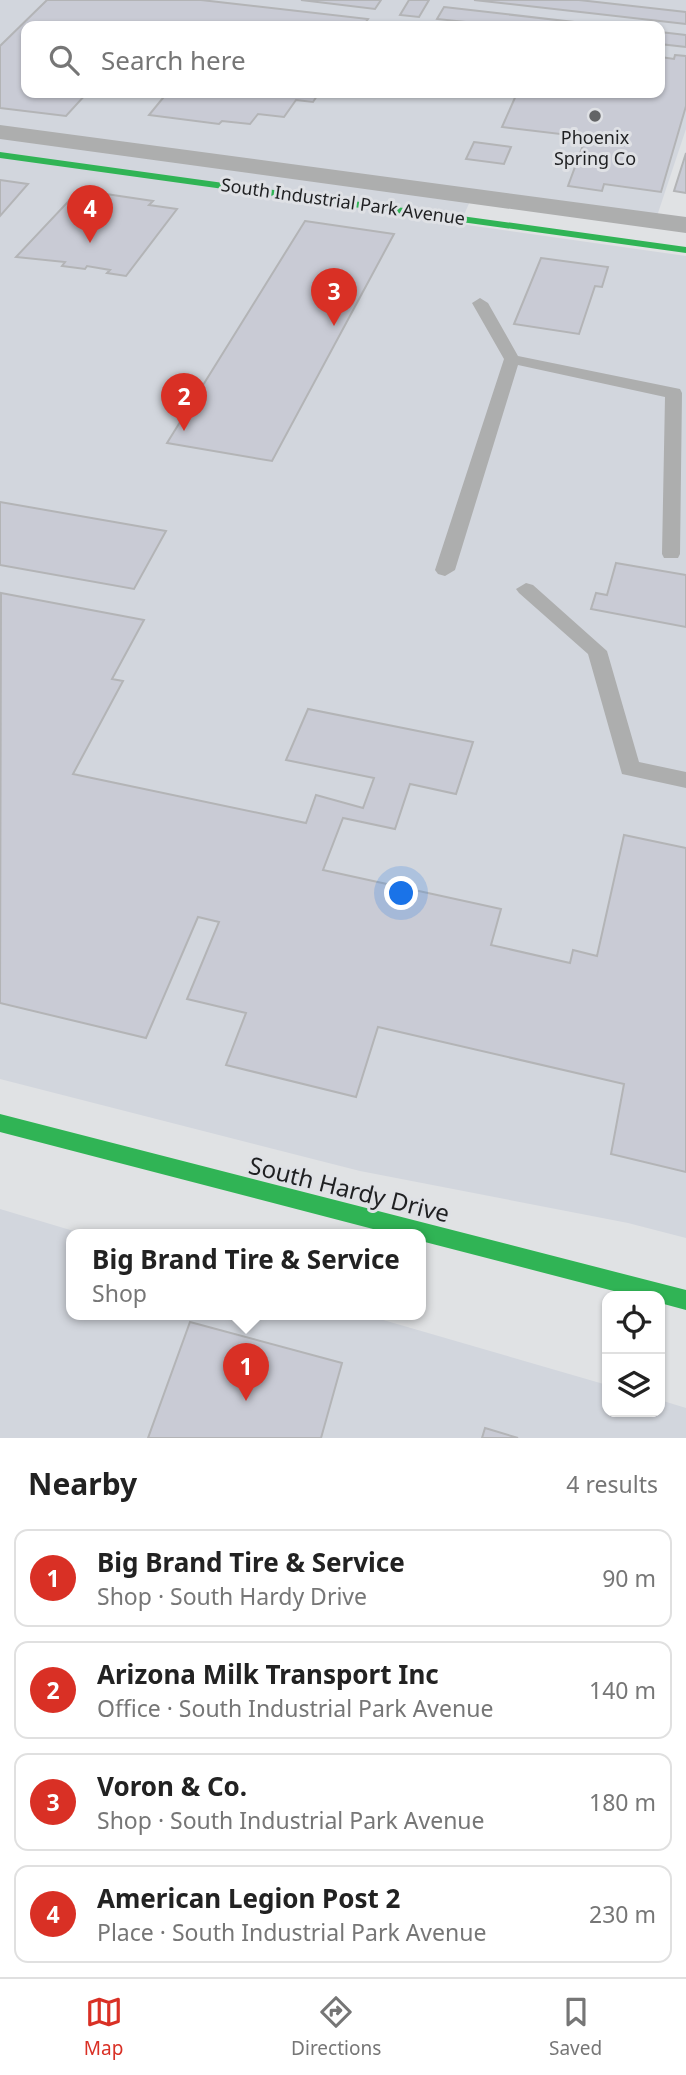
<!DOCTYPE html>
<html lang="en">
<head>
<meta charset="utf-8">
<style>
	:root { --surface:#fff; --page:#f2f2f2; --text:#222; --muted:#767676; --line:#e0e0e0; --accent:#d93025 }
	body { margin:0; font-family:"Noto Sans",sans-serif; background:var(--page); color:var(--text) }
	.controls { position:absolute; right:21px; bottom:21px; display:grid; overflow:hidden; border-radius:14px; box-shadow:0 2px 5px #0004 }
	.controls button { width:63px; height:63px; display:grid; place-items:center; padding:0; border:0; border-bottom:2px solid var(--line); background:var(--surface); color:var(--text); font:35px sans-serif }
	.you { position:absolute; left:402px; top:894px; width:24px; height:24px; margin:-18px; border:5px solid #fff; border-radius:50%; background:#1a73e8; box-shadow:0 0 0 10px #1a73e833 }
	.badge { display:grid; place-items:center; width:46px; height:46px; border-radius:50%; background:var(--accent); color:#fff; font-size:23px; font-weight:700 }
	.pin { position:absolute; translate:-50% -58px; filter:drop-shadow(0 2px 4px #0008) }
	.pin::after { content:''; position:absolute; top:37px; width:24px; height:21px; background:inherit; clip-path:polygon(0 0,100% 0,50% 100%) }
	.popup { position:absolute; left:66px; top:1229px; width:360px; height:91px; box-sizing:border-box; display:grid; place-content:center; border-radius:14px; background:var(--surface); filter:drop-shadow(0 2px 5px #0005); font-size:23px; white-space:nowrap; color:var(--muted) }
	.popup b { font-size:26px; color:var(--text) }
	.popup::after { content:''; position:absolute; left:50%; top:100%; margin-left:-14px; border:14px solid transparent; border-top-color:var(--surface) }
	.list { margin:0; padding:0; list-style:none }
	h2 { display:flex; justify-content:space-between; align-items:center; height:91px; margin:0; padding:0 28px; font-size:30px }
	h2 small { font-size:23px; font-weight:400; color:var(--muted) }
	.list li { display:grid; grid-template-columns:46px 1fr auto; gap:21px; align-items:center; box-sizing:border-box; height:98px; margin:0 14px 14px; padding:0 14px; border:2px solid var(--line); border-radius:14px }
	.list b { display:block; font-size:26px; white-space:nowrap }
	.list p { margin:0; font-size:23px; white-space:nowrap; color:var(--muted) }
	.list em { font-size:23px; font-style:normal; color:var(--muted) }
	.icon { flex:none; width:38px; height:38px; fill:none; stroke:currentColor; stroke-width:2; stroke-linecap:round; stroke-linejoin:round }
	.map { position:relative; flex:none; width:686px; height:1438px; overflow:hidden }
	.search { position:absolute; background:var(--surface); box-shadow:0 2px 5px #0004; left:21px; right:21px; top:21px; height:77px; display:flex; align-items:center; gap:18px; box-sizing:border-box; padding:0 24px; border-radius:14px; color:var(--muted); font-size:26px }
	.sheet { height:539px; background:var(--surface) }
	nav { display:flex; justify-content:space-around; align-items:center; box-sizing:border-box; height:98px; border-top:2px solid var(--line); background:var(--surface); font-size:19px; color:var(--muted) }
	nav a { display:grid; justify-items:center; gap:4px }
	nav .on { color:var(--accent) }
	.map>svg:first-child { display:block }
	.built { fill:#d2d6dd; fill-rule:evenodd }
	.building { fill:#c9cbd5; stroke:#b3b4b6; stroke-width:2 }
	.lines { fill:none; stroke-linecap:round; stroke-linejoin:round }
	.lane { fill:#adaeae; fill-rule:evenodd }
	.street { fill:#adaeae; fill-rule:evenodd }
	.fast { fill:#30b455; fill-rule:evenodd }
	.poi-dot { fill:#636466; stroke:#dfe1e5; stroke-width:2.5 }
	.labels { text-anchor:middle; stroke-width:6; stroke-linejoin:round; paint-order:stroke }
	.far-poi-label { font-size:18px; fill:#1f2022; stroke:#dfe1e5 }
	.far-street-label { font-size:18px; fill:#1f2022; stroke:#dfe1e5 }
	.near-street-label { font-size:24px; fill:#1f2022; stroke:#dfe1e5 }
</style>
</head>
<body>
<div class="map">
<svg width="686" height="1438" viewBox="0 0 686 1438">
	<rect width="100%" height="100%" fill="#e0e2e4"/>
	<path class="built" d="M0,0h686v129l-29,87 -183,-24 -14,32 226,32v982l-58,-15 -268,-52 -360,-92zM26,26h634v67h-634z
		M0,1209l87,26h-16v80h295l241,70v27h53v-12l26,8v30h-686z"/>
	<path class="building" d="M47,0h154l167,19 -5,7h-337v67h61l-21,23 -66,-8v-62z
		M301,0h80l-6,9z
		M409,0h20l-10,17 -19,-2z
		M474,0h105l107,12v12z
		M444,7l165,19h-105l-67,-7z
		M660,32l26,3v12l-26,-3z
		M675,55l11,1v50l-25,86 -57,-8 -2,7 -34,-5 18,-49 -84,-10 15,-34h143v-36l14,2z
		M167,93h152l-6,9 -17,-2 -12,17 -26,-3 -8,10 -28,-3 -3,3 -70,-9z
		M474,142l37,5 -7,17 -38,-5z
		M686,153v40l-12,-2z
		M0,180l28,4 -28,32z
		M79,190l74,11 -4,4 28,4 -51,67 -19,-3 3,-3 -23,-4 -2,3 -23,-3 3,-4 -49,-5z
		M305,221l89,13 -122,227 -105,-18z
		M541,258l67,9 -6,20 -7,-1 -16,48 -65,-10z
		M0,502l166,29 -32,58 -134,-24z
		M616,563l70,12v52l-95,-18 5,-16 11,2z
		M1,593l143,27 -32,59 11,2 -50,93 233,49 10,-28 47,13 11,-30 -88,-18 22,-51 165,33 -17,52 -46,-10 -15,45 -52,-11 -20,52 178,39 -10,36 79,18 3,-13 24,6 27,-121 62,13v324l-75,-18 13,-70 -246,-57 -22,70 -130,-32 20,-52 -59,-14 32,-77 -21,-5 -52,121 -146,-35z
		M190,1322l152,41 -21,75h-173z
		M485,1428l33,10h-36z"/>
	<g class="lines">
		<path class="lane" d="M480,298l8,5 30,53 162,33 2,4 -2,161 -2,4h-14l-2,-4 3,-157 -147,-32 -63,205 -10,6 -7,-2 -3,-4 69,-211 -32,-56z
			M526,583l7,2 74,66 32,111 47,10v16l-64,-14 -34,-120 -69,-61 -3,-4z"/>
		<path class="street" d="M0,125l686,92v16l-686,-94z"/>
		<path class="fast" d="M0,152l686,95v6l-686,-95z
			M0,1114l686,176v20l-26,-7v-7h-27l-212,-55v-6h-25l-396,-103z"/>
	</g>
	<circle class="poi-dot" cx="595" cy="116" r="7"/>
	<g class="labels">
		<g class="far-poi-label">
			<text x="595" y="144">Phoenix<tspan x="595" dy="21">Spring Co</tspan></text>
		</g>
		<g class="far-street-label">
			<text transform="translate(343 202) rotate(8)" y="6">South Industrial Park Avenue</text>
		</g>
		<g class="near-street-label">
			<text transform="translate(349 1190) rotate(14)" y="8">South Hardy Drive</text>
		</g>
	</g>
</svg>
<div class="controls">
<button><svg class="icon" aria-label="locate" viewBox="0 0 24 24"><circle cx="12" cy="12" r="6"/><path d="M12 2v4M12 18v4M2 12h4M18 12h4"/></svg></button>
<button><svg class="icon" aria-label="layers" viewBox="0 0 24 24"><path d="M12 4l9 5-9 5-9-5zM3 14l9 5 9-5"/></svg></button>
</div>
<div class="you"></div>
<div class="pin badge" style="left:246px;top:1401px">1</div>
<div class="popup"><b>Big Brand Tire &amp; Service</b>Shop</div>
<div class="pin badge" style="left:184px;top:431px">2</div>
<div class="pin badge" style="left:334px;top:326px">3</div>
<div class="pin badge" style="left:90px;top:243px">4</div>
<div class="search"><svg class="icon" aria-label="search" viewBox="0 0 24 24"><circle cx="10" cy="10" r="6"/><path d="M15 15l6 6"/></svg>Search here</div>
</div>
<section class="sheet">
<h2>Nearby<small>4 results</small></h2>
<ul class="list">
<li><span class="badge">1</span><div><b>Big Brand Tire &amp; Service</b><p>Shop · South Hardy Drive</p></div><em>90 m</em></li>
<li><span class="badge">2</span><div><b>Arizona Milk Transport Inc</b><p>Office · South Industrial Park Avenue</p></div><em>140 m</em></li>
<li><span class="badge">3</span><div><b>Voron &amp; Co.</b><p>Shop · South Industrial Park Avenue</p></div><em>180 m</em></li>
<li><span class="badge">4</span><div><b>American Legion Post 2</b><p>Place · South Industrial Park Avenue</p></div><em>230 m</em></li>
</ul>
</section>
<nav>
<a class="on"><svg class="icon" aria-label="map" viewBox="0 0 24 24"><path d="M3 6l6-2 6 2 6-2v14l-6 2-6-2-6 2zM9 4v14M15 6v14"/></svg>Map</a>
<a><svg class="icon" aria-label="directions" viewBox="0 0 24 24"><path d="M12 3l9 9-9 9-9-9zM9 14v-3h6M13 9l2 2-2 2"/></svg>Directions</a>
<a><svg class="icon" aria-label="saved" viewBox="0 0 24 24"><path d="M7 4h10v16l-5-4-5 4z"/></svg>Saved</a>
</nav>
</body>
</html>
